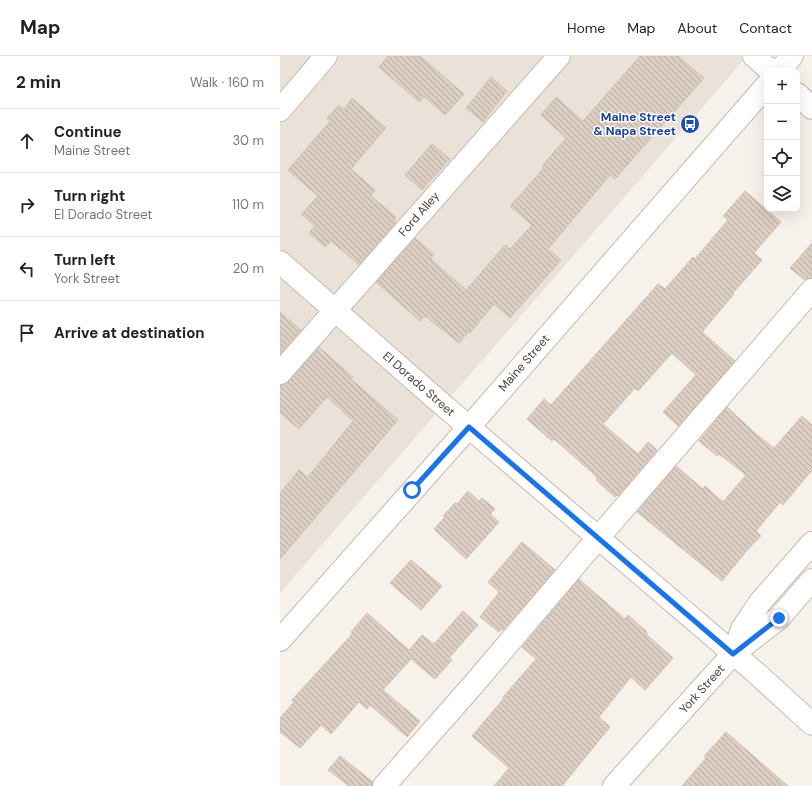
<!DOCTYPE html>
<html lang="en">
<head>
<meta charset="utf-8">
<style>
	:root { --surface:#fff; --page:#f2f2f2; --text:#222; --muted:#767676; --line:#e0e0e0 }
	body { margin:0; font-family:"DM Sans",sans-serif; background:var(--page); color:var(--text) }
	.controls { position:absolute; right:12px; top:12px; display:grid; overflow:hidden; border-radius:8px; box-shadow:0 4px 16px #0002 }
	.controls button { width:36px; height:36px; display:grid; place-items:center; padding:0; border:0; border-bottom:1px solid var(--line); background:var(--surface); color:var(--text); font:20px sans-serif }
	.stop { position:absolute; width:12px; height:12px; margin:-9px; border:3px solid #1a73e8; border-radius:50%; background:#fff }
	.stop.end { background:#1a73e8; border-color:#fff; box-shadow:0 1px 4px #0008 }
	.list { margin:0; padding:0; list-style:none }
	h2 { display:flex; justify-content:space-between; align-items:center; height:52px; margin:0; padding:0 16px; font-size:17px }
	h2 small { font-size:13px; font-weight:400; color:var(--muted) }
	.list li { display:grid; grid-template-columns:26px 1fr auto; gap:12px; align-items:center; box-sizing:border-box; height:64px; padding:0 16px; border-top:1px solid var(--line) }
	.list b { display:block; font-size:15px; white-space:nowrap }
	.list p { margin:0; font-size:13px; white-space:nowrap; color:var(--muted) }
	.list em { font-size:13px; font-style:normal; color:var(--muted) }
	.icon { flex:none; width:22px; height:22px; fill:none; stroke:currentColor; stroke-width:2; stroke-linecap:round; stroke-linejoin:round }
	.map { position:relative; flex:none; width:532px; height:730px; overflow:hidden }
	header { display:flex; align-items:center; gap:24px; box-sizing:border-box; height:56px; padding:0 20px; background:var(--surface); border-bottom:1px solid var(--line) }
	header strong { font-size:19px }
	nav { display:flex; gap:22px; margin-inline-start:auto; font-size:14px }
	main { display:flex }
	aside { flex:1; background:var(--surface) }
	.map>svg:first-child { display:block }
	.residential { fill:#eae2d8 }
	.building { fill:url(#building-back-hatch); stroke:#d4c2b1 }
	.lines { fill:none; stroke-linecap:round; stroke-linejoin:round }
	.minor-casing { stroke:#c5baaf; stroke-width:24 }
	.minor { stroke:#fff; stroke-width:22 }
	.route { stroke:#1a73e8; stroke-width:5 }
	.labels { text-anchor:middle; stroke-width:3; stroke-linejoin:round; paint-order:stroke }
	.transit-label { font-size:12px; font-weight:bold; fill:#164399; stroke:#fff; text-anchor:end }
	.street-label { font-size:12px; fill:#4b4137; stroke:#fff }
</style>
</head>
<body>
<header>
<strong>Map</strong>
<nav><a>Home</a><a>Map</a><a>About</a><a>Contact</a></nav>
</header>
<main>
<aside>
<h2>2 min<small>Walk · 160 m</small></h2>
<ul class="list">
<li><svg class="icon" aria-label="ahead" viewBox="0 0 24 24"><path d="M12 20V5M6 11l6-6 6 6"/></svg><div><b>Continue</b><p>Maine Street</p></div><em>30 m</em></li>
<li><svg class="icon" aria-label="right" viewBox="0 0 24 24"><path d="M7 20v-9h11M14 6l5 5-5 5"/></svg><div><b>Turn right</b><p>El Dorado Street</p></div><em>110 m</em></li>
<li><svg class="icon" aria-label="left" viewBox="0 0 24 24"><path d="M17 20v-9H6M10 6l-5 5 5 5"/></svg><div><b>Turn left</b><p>York Street</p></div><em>20 m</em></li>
<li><svg class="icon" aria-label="arrive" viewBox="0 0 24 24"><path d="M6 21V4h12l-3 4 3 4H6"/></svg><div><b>Arrive at destination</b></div></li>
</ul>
</aside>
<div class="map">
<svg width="532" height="730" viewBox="0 0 532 730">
	<defs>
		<pattern id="building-back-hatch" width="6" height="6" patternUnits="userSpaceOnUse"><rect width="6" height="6" fill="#dccec2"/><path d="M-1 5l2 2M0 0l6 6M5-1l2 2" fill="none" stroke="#b4a99e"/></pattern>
	</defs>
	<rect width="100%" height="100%" fill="#f6f1ea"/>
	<path class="residential" d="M0,0h467l-467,537z"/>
	<path class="building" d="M108,0h32l44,38 -19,21 -21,-18 -5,5 -40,-35z
		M360,0h38l26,22 -89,101 -5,-4 -62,74 13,11 -51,58 -16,-14 -24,29 -1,-2 -10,12 -34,-27 -5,5 -44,-39 39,-44 19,16 -3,5 35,31 39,-45 5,4 22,-24 -22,-19 34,-38 -2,-2 24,-28 -25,-23 15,-18 27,24z
		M211,21l16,14 -24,31 -17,-14z
		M72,42l34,30 -35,41 24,21 -4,6 25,21 -2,3 2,2 -37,43 -28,-24 -6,6 -16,-14 6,-7 -14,-12 17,-18 -30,-26 42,-49 -3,-3 12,-13 5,4z
		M152,88l18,15 -28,31 -17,-15z
		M465,135l36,31 -27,31 8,7 -29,33 1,1 -32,38 33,29 -57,65 -15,-14 33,-37 -24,-22 -34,38 -3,-3 -32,36 35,30 10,-12 9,8 -39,46 -1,-1 -2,2 -19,-17 1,-3 -43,-38 -2,2 -25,-22 17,-20 7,6 107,-121 7,5 28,-32 2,2 33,-39 -5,-4z
		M532,187v35l-7,2 -15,-12z
		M0,256l21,18 -21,24z
		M39,291l34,30 -2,2 47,41 -118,139v-66l19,-23 9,7 45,-56 -26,-24 -28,32 -19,-16v-28h4l5,-4z
		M447,351l29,27 18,14 28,-32 10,9v45l-29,35 -3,-3 -24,29 5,5 -12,12 -27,33 -85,-69 39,-46 27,23 2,-3 18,16 23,-27 -27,-21 -2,2 -18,-15z
		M188,435l11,10 3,-3 13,11 -5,5 9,8 -33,37 -32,-30 11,-12 -2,-1 12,-13 2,1z
		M242,486l33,28 -52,60 -2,-1 -2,3 -19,-15 19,-25 -11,-10z
		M131,504l31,26 -21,24 -31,-27z
		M299,523l46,40 3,-4 19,17 -1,2 27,24 -28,32 -14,-13 -32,40 11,10 -48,59h-68l15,-18 -37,-32 32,-38 -1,-1 33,-38 -14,-12z
		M183,555l15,14 -29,33 3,2 -17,19 -24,-20 -28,31 37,31 -13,16 -37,-32 -3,4 -8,-7 -28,32 -10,-9 -21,23 -20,-16v-14l14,-16 -2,-2 61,-67 -2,-1 16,-19 42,37 13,-15 12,9z
		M446,676l62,54h-106l24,-28 -2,-2z
		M60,700l33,26 -1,4h-23l-21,-16z"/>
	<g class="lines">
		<g class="minor-casing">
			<path id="minor" d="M474,0l17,15
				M499,15l13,-15
				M517,38l15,14
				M0,54l46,-54
				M0,206l156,137 319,273 57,52
				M0,317l279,-317
				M0,584l189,-213 298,-342
				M454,597l8,-24 19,-28 51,-58
				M104,730l89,-101 125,-147 214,-248
				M334,730l119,-132 46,-36 33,-38"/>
		</g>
		<use href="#minor" class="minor"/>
	</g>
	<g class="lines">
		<path class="route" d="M132,434l57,-63 264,227 46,-36"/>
	</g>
	<defs>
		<g id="bus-disc" transform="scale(1)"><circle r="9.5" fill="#1a4fb4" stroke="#fff"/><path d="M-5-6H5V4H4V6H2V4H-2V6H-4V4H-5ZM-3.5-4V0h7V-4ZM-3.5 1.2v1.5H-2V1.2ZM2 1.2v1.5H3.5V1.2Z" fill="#fff"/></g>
	</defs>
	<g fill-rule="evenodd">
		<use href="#bus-disc" x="410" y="68"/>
	</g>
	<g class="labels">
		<g class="transit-label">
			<text x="396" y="65">Maine Street<tspan x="396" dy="14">&amp; Napa Street</tspan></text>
		</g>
		<g class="street-label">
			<text transform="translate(139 158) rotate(-49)" y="4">Ford Alley</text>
			<text transform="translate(244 307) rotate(-49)" y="4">Maine Street</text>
			<text transform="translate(139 328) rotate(41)" y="4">El Dorado Street</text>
			<text transform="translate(422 633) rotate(-48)" y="4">York Street</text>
		</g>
	</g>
</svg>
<div class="controls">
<button>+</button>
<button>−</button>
<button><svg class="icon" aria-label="locate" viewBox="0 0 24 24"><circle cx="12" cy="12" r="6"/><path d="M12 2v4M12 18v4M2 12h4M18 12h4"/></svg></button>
<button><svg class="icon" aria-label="layers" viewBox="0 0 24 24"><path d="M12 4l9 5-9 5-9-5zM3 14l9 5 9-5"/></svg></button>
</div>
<div class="stop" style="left:132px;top:434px"></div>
<div class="stop end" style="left:499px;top:562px"></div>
</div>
</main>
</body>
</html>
